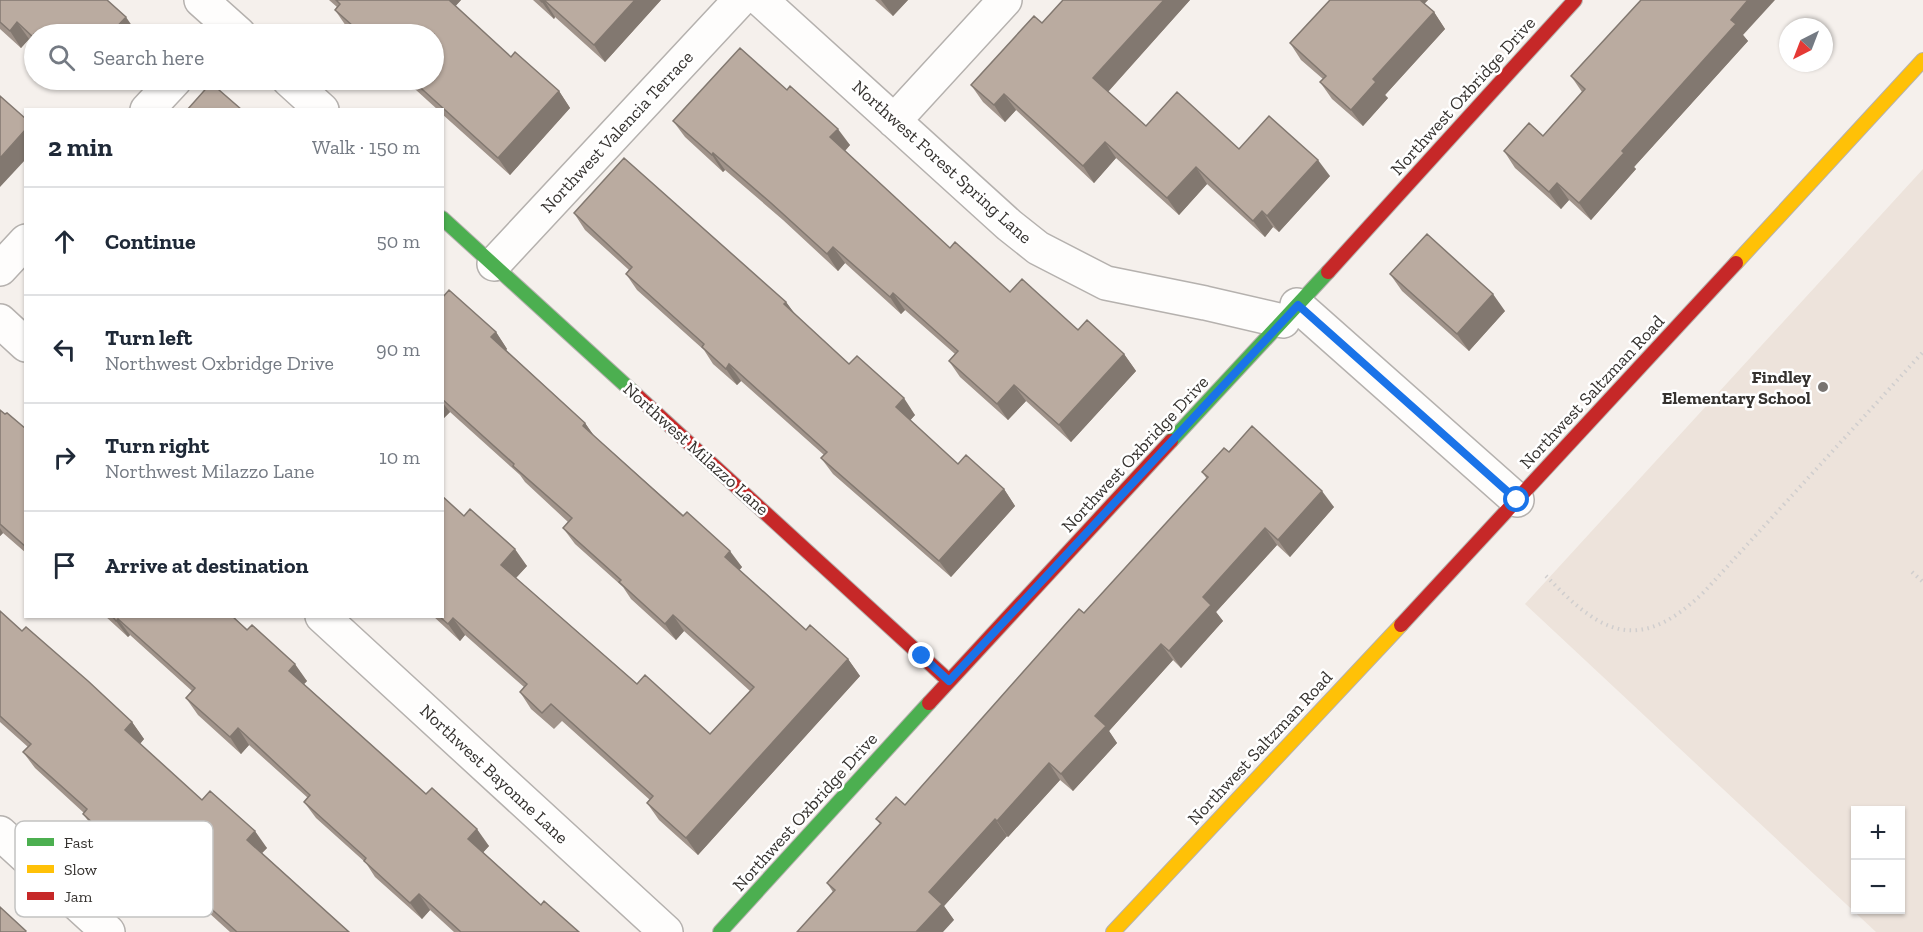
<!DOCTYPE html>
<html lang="en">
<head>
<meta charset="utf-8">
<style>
	:root { --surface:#fff; --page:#f2f2f3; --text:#1f2937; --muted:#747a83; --line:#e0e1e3 }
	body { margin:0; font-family:"Zilla Slab",serif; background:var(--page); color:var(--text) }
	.controls { position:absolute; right:18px; bottom:18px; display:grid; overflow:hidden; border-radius:0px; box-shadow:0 2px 4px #0004 }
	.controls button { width:54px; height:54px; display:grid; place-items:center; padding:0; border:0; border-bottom:2px solid var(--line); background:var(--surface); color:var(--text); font:30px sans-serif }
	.compass { position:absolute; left:1779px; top:18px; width:54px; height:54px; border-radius:50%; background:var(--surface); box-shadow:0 2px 4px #0004; rotate:222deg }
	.stop { position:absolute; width:18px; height:18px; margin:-14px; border:4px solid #1a73e8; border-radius:50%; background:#fff }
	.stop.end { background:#1a73e8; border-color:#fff; box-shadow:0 2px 6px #0008 }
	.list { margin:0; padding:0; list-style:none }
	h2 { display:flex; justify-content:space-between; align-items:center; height:78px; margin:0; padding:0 24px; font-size:26px }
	h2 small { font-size:20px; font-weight:400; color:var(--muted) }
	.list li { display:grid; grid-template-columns:39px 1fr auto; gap:18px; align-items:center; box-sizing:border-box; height:108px; padding:0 24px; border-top:2px solid var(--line) }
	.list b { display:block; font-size:22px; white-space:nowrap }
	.list p { margin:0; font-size:20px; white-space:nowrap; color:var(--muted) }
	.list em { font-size:20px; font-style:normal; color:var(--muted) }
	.icon { flex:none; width:33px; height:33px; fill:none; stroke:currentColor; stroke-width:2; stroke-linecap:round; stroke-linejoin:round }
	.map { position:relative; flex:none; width:1923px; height:932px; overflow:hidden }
	.search { position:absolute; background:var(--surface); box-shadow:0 2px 4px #0004; left:24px; top:24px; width:420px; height:66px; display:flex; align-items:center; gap:15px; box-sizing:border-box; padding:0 21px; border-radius:33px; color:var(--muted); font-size:22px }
	.panel { position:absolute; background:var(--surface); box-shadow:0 2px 4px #0004; left:24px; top:108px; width:420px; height:510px; border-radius:0px }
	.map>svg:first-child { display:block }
	.built { fill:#ede3db; fill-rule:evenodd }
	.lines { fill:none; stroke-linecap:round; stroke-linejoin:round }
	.street-casing { stroke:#b5b1ae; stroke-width:36 }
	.fast-casing { stroke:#b5b1ae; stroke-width:16 }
	.slow-casing { stroke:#b5b1ae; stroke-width:16 }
	.jam-casing { stroke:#b5b1ae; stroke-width:16 }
	.path { stroke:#d0cece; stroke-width:4; stroke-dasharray:1.5 4.5; stroke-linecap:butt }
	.street { stroke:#fefdfc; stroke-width:33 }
	.fast { stroke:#4caf50; stroke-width:14 }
	.slow { stroke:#ffc107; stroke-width:14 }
	.jam { stroke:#c62828; stroke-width:14 }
	.wall { fill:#a0938a }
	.shaded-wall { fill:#827870 }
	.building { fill:#baaba0; stroke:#827870; stroke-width:1.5 }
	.route { stroke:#1a73e8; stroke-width:8 }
	.poi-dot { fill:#787471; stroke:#fff; stroke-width:2 }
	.labels { text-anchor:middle; stroke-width:5; stroke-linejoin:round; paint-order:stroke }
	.street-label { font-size:18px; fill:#35322f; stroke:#fff }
	.poi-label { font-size:18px; font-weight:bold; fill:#35322f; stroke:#fff; text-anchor:end }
	.key { fill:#fff; stroke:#c2c2c1; stroke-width:1.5 }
	.key-label { font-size:16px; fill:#35322f }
</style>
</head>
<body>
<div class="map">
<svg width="1923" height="932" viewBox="0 0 1923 932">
	<rect width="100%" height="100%" fill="#f5f0ec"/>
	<path class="built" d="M1923,169v763h-47l-351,-328zM1856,810h44v100h-44z"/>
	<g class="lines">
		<g class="street-casing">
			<path id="street" d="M201,0l38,34
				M761,0l248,225 29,23 68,35 99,20 78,18
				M289,80l33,30
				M147,110l28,-30
				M894,121l111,-121
				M494,264l246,-264
				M0,269l26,-28
				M1297,305l220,195
				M0,321l26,24
				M322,616l344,316
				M0,833l108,99"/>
		</g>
		<g class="fast-casing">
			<path id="fast" d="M442,218l191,174
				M1171,441l157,-169
				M720,932l209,-229"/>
		</g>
		<g class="slow-casing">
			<path id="slow" d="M1736,263l187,-203
				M1113,932l288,-307"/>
		</g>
		<g class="jam-casing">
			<path id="jam" d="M1328,272l247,-272
				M633,392l316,289
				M1401,625l335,-362
				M929,703l242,-262"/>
		</g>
		<path class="path" d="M1912,572l11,10
			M1546,576c13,13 27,28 42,38 45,33 81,11 116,-22l219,-240"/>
		<use href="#street" class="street"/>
		<use href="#fast" class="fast"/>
		<use href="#slow" class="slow"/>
		<use href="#jam" class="jam"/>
	</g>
	<path class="wall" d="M0,0l137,33 -1,1h-102v10l-5,-5 -8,9 -21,-19z
		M329,0h132l-6,6 56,51 48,34 11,17 -60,67 -68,-61v-4h-4l-33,-30h29v-46h-79l-9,-8 -11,-16 2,-3z
		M533,0h128l-56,62 -50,-45 -1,2z
		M875,0h33l-15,16z
		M1063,0h127l-82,92 38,34 93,23 91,27 -51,56 -6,-5 -8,10 -58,-53 -28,31 -63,-57 -22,25 -78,-73 -11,12 -22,-20 -12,-17 71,-62z
		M1330,0h98l-4,4 10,8 11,17 -60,66 3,3 -25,28 -31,-27 -12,-17 3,-3 -22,-19 -11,-17z
		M1743,35l5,6 -114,126 2,2 -45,51 -22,-20 -8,9 -46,-41 -11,-17 39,-15 39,-44 -11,-16z
		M74,80h22l-10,10z
		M787,90l63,55 -5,6 105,97 60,44 114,62 12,17 -65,71 -45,-41 -18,19 -48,-43 -11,-16 6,-7 -50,-44 -4,4 -56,-51 -7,8 -55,-51 -58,-50 -2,2 -38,-35 -12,-16z
		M574,213l212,89 10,14 53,48 66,51 -5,5 48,44 46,25 11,17 -64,71 -118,-103 -12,-16 3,-3 -83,-74 -4,4 -24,-21 -9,-14 -67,-60 -11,-16 3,-4 -44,-40z
		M1390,274l115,37 -36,40 -67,-60z
		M442,298l54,34 11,17 -1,1 79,73 9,13 148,131 -3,3 67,60 42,29 12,17 -162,179 -39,-35 -12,-17 3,-3 -88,-79 -8,8 -23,-20 -11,-17 4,-5 -59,-52 -5,6 -27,-25h9l22,-100 63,50 -11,12 121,106 73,50 40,-43 -66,-60 -8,9 -45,-41 -8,-12 -48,-43 -12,-16 5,-6 -43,-40 -5,-7 -70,-63 -8,8z
		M0,410l26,19v124l-23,-20 -3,3z
		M1229,452l105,55 -44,50 -13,-12 -61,67 7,9 -42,47 -8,-8 -64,71 8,12 -44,48 -13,-11 -52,57 -1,-1 -63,70 10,14 -121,-28 -6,-9 53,-59 -4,-5 29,-14 179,-192 123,-134 -5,-7z
		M0,611l22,20 110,91 12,17 -4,5 62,56 65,48 -5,5 87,79h-119l-22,-20 -3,3 -78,-70 -7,8 -25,-23 -12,-16 1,-1 -49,-45 -12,-16 5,-5 -28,-25z
		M105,616h127l75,65 -3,3 122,110 63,52 -6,6 58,53 38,27h-125l-24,-22 -8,9 -47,-42 -9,-14 -50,-45 -12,-16 4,-4 -59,-53 -8,9 -43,-39 -12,-17 6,-7 -62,-56 -2,2z"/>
	<path class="shaded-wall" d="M446,0h15l-8,9z
		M544,0l11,17 -1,2 -12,-17z
		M635,0h26l-56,62 -11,-17z
		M881,0h27l-15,16z
		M1164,0h26l-85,95 -12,-17z
		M1416,0h12l-7,7z
		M1748,0h27l-32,35 5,6 -114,126 2,2 -45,51 -12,-17 152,-183z
		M1434,12l11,17 -60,66 3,3 -25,28 -12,-16 22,-31z
		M126,17l11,16 -1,1h-26z
		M17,22l12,17 -8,9 -11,-17z
		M78,80h18l-10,10z
		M559,91l11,17 -60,67 -12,-17z
		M1004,94l12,16 -11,12 -11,-17z
		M26,129v30l-26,28v-29z
		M838,129l12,16 -8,9 -12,-17z
		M1105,142l11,16 -22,25 -11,-17z
		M713,153l12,17 -2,2 -11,-17z
		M1318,160l12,16 -51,56 -12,-16z
		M1196,167l11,17 -28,31 -12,-17z
		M1557,183l12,17 -8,9 -12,-17z
		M1262,211l11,16 -8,10 -12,-16z
		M833,247l12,16 -7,8 -11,-17z
		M893,293l12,17 -4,4 -11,-17z
		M1493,294l12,17 -36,40 -12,-17z
		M786,302l12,16 -14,-14z
		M496,332l11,17 -4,5 -12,-17z
		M1124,354l12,17 -65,71 -12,-17z
		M729,364l12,17 -4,4 -11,-16z
		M1014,385l12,16 -18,19 -11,-16z
		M904,398l11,17 -8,9 -11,-17z
		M442,402l8,10 -8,8z
		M585,423l12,17 -14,-14z
		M1004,489l11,17 -64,71 -12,-16z
		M1322,491l12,16 -44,50 -12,-17z
		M0,528l3,5 -3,3z
		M1265,528l12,17 -61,67 7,9 -42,47 -12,-17 34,-54z
		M515,549l12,17 -14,15 -12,-16z
		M730,551l12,16 -6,7 -11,-17z
		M673,615l11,16 -8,9 -11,-16z
		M453,618l12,17 -5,6 -12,-17z
		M118,619l12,16 -2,2 -12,-16z
		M1161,644l12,16 -64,71 8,12 -44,48 -12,-17 34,-58z
		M848,659l12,17 -162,179 -12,-17z
		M295,664l12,17 -6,6 -12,-16z
		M132,722l12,17 -7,8 -12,-17z
		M238,728l11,17 -8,9 -11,-17z
		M1049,763l11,17 -52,57 -11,-16z
		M995,819l12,17 -63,70 10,14 -11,12h-27l13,-40z
		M115,829l12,16 -7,8 -12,-16z
		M477,829l12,17 -9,10 -12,-17z
		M255,831l12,17 -8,8 -12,-16z
		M419,894l11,16 -8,9 -12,-16z
		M196,895l12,17 -3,3 -12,-16z"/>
	<path class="building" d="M0,0h107l19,17 -16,17h-76v4l-17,-16 -7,9 -10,-9z
		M336,0h113l62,57 4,-5 44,39 -61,67 -86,-78h22v-46h-72l-27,-24 5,-6z
		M540,0h95l-41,45 -50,-45 -2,2z
		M1063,0h101l-71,78 53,48 31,-34 62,57 30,-33 49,44 -51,56 -5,-5 -9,10 -57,-54 -29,31 -62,-56 -22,24 -79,-72 -10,11 -23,-20 63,-69 8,7z
		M1330,0h90l14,12 -61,67 3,3 -25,28 -31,-28 6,-6 -36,-33z
		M1641,0h107l-17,20 5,4 -114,127 2,2 -45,50 -22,-20 -8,9 -45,-41 25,-28 14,13 42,-47 -14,-13z
		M740,48l47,42 3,-4 48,43 -8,8 120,111 5,-6 55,50 12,-13 56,51 9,-10 37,34 -65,71 -45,-40 -17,19 -48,-43 9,-10 -65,-58 -3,4 -57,-50 -6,7 -56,-51 -58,-50 -1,2 -39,-34z
		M211,83l31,27h-55z
		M0,96l26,23v10l-26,29z
		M624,158l162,144 -2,2 65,60 8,-8 47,42 -8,9 62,57 8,-9 38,34 -65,72 -118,-103 6,-6 -98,-88 -3,5 -24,-22 2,-3 -78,-70 6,-7 -58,-54z
		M1427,234l66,60 -36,40 -67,-60z
		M449,290l47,42 -5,5 94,86 -2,3 100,90 4,-4 43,39 -5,6 81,73 4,-5 38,34 -162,179 -39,-35 6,-7 -102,-92 -9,9 -22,-21 7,-8 -74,-66 -5,6 -9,-8h3v-120l22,20 6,-7 45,40 -14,16 136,119 8,-9 65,59 44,-47 -81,-72 -8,9 -46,-42 2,-2 -58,-52 9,-10 -59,-52 1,-2 -72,-65v-101z
		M0,410l5,4 2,-1 19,16v118l-26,-23z
		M1252,426l70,65 -44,49 -13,-12 -62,69 8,8 -42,46 -8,-7 -66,72 11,10 -45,48 -12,-11 -52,58 -2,-2 -66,73 13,12 -26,28h-119l38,-42 -8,-7 54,-60 -5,-4 20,-22 9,8 174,-196 5,4 124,-136 -6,-5 22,-24 5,4z
		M0,611l22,20 4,-4 62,54 44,41 -7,8 77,70 8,-9 45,40 -8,9 102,92h-112l-41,-37 -3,4 -78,-70 -7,8 -25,-23 4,-5 -64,-57 8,-8 -31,-28z
		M112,616h120l15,14 5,-5 43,39 -6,7 137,123 6,-6 45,41 -9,10 73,66 3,-4 35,31h-118l-42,-38 -9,9 -46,-42 2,-3 -62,-56 6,-7 -72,-67 -8,9 -44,-39 9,-10 -77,-69 -2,2z
		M0,907l26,24 -1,1h-25z"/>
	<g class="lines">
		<path class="route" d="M922,656l27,25 349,-376 219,195"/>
	</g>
	<circle class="poi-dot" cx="1823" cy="387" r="6"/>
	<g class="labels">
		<g class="street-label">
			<text transform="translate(1463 96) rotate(-48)" y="6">Northwest Oxbridge Drive</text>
			<text transform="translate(617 132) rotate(-47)" y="6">Northwest Valencia Terrace</text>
			<text transform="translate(942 162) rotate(42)" y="6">Northwest Forest Spring Lane</text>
			<text transform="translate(1592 392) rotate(-47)" y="6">Northwest Saltzman Road</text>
			<text transform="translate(696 449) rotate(42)" y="6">Northwest Milazzo Lane</text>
			<text transform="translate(1135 454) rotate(-47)" y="6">Northwest Oxbridge Drive</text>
			<text transform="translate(1260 748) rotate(-47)" y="6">Northwest Saltzman Road</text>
			<text transform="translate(494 774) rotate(43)" y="6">Northwest Bayonne Lane</text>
			<text transform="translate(805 812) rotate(-48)" y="6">Northwest Oxbridge Drive</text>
		</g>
		<g class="poi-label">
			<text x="1811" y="383">Findley<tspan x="1811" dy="21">Elementary School</tspan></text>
		</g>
	</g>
	<rect x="15" y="821" width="198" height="96" rx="9" class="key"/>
	<rect x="27" y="838" width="27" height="8" fill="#4caf50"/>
	<rect x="27" y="865" width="27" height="8" fill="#ffc107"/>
	<rect x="27" y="892" width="27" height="8" fill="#c62828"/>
	<g class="key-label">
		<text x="64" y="848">Fast</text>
		<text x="64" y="875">Slow</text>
		<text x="64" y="902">Jam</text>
	</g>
</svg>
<div class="controls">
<button>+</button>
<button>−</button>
</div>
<svg class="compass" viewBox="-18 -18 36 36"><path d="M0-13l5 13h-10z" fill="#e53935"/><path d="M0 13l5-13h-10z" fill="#747a83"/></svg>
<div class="stop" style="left:1517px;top:500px"></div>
<div class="stop end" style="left:922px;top:656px"></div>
<div class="search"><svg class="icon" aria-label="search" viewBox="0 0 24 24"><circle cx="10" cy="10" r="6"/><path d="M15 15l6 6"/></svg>Search here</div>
<section class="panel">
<h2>2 min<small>Walk · 150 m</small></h2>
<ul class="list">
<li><svg class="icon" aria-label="ahead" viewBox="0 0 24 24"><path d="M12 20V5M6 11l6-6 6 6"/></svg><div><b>Continue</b></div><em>50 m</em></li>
<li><svg class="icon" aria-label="left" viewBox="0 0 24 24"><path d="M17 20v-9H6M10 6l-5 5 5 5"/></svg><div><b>Turn left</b><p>Northwest Oxbridge Drive</p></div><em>90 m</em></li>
<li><svg class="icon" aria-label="right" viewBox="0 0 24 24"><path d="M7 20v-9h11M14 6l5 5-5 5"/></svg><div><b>Turn right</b><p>Northwest Milazzo Lane</p></div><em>10 m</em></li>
<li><svg class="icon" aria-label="arrive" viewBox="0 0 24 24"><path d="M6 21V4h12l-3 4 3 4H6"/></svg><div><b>Arrive at destination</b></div></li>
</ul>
</section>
</div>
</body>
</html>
